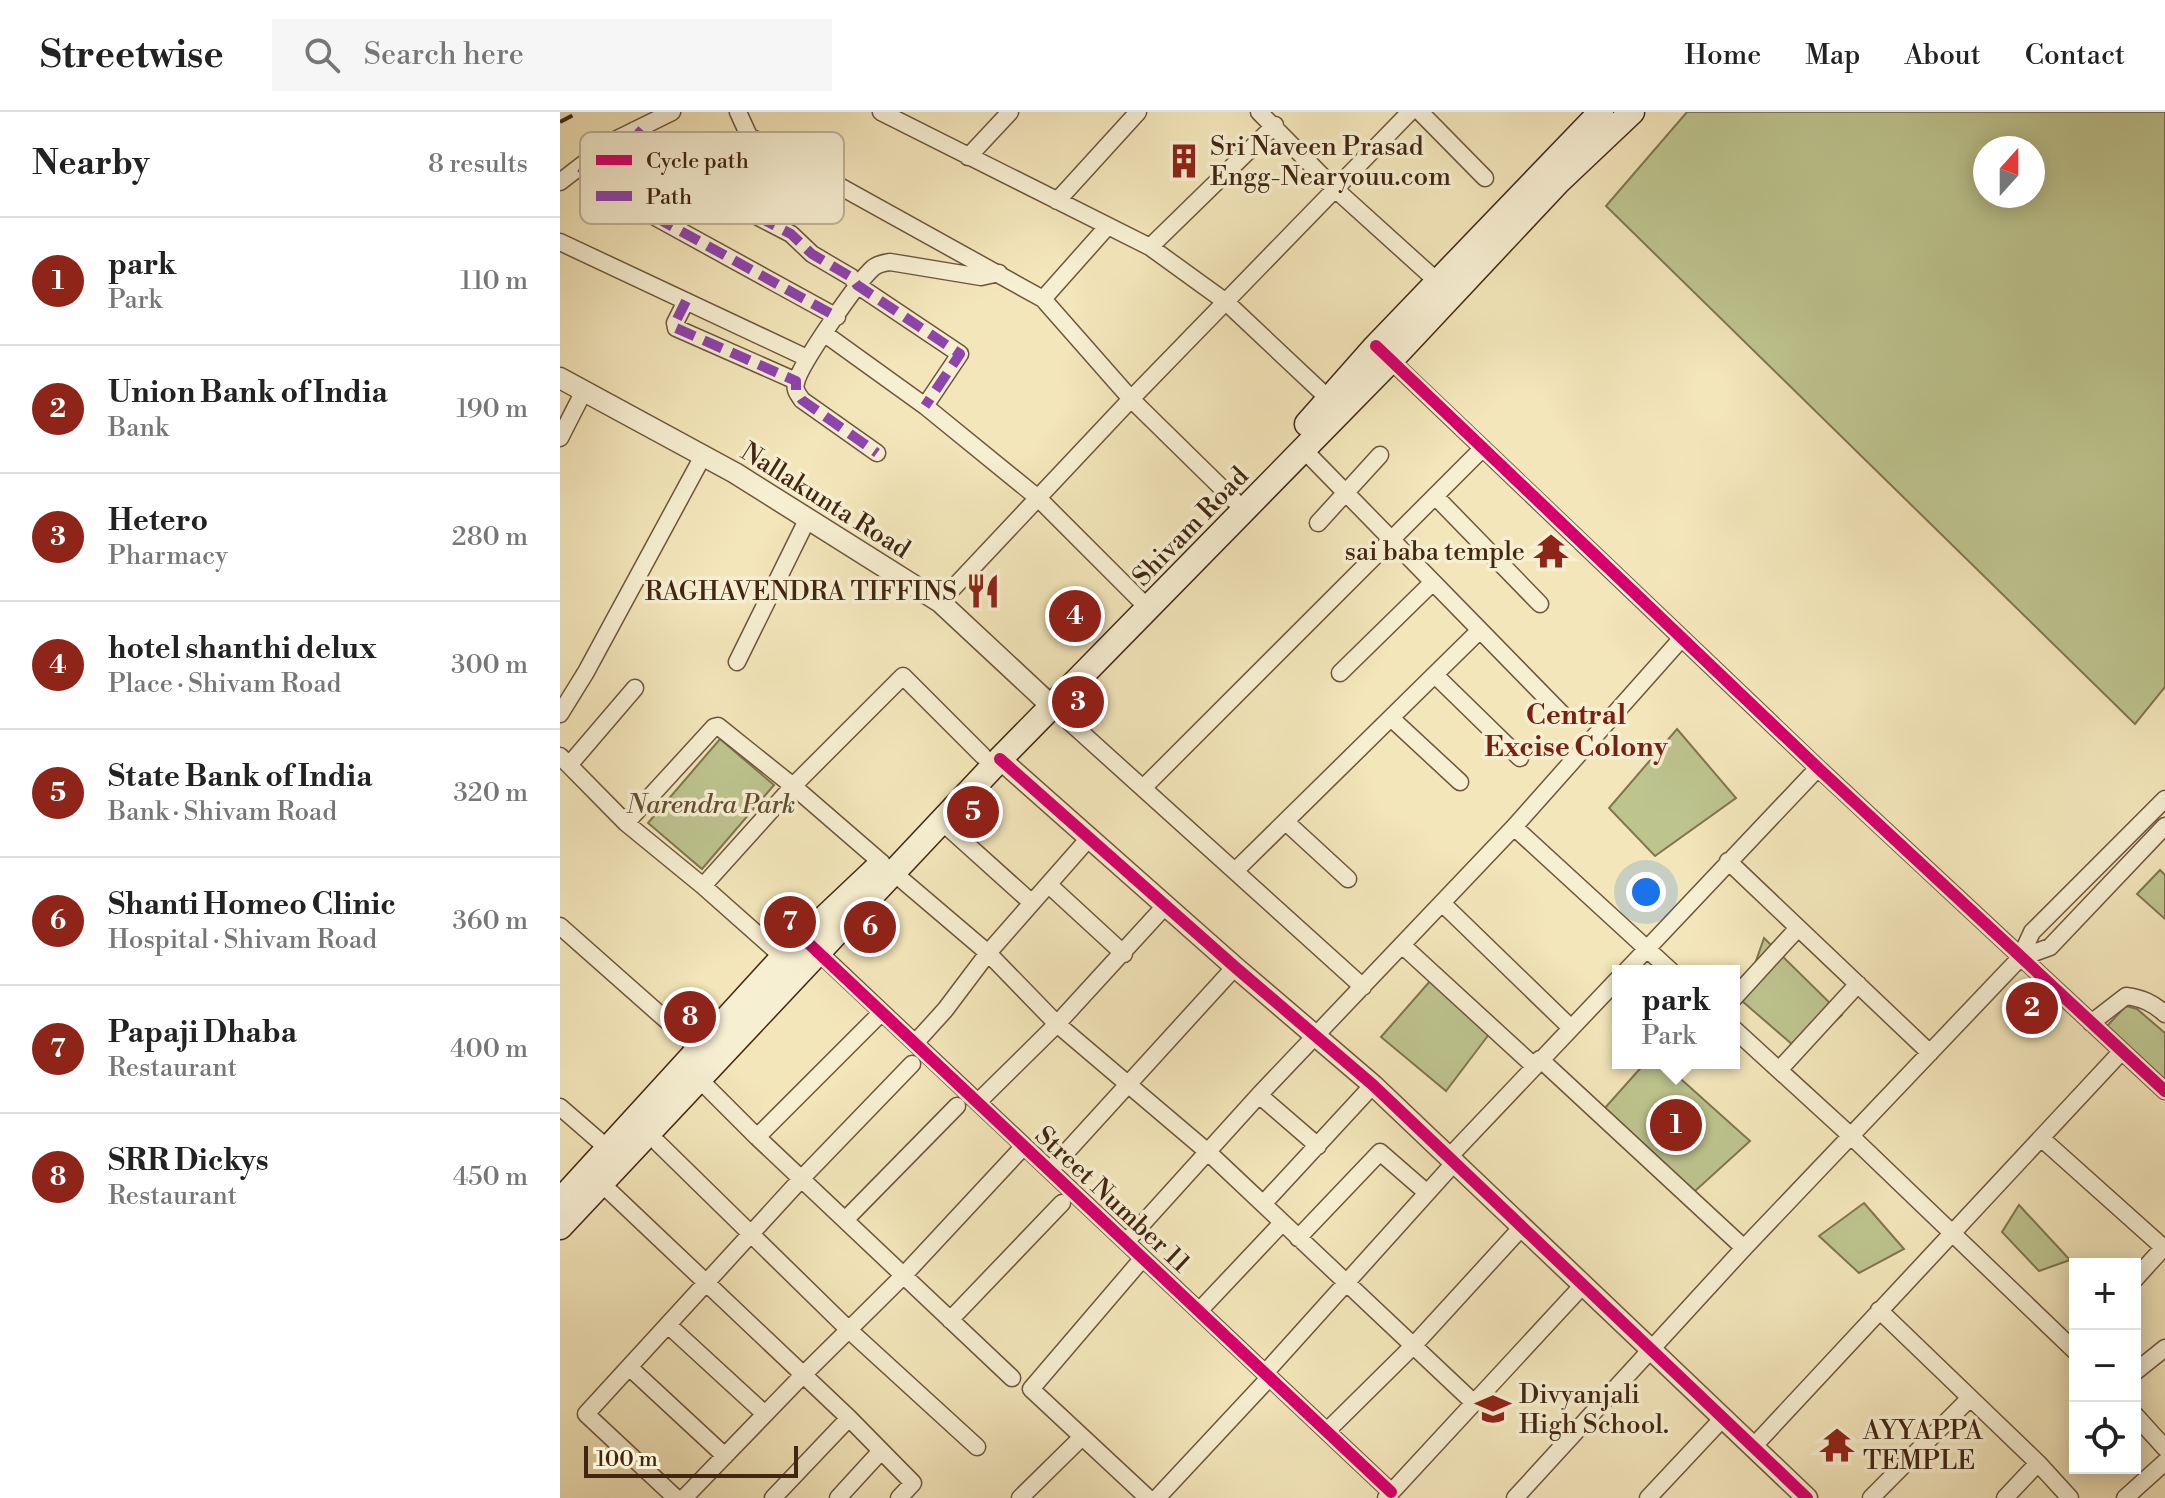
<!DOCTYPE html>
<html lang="en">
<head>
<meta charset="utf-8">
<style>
	:root { --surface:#fff; --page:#f6f6f6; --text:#222; --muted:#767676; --line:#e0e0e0; --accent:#8f2418 }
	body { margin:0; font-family:"Libre Bodoni",serif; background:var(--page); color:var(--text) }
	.controls { position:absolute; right:24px; bottom:24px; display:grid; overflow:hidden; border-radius:0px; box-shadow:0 4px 20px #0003 }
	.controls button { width:72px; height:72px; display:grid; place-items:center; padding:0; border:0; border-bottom:2px solid var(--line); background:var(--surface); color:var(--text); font:40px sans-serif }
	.compass { position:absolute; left:1413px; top:24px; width:72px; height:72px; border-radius:50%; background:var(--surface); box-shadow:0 4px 20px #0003; rotate:21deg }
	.scale { position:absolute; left:24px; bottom:20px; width:214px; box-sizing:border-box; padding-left:8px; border:4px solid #422612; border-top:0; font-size:22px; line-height:28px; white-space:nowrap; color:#422612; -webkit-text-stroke:6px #f7efd2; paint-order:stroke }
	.you { position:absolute; left:1086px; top:780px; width:28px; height:28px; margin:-20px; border:6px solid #fff; border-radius:50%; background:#1a73e8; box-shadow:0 0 0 12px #1a73e833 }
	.badge { display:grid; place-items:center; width:52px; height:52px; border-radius:50%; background:var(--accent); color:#fff; font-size:26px; font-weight:700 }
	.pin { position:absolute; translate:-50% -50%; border:4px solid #fff; box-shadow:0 2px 8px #0006 }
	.popup { position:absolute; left:1052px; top:853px; width:128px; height:104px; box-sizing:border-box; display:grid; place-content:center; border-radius:0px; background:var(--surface); filter:drop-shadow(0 2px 6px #0005); font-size:26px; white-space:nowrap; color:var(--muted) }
	.popup b { font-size:30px; color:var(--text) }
	.popup::after { content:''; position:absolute; left:50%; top:100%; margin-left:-16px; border:16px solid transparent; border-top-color:var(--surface) }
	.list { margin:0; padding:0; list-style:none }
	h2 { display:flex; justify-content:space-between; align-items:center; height:104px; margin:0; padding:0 32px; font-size:34px }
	h2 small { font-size:26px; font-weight:400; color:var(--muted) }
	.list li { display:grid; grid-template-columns:52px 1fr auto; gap:24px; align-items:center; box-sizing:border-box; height:128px; padding:0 32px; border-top:2px solid var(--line) }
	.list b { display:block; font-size:30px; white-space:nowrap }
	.list p { margin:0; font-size:26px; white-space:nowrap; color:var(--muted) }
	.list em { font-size:26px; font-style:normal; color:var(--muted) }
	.icon { flex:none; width:44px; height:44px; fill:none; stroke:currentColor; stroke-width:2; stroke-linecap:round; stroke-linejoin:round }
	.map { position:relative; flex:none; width:1605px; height:1386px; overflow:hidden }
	header { display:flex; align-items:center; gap:48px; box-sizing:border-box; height:112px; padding:0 40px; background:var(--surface); border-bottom:2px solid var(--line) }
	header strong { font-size:38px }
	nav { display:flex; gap:44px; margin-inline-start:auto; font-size:28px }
	.search { width:560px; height:72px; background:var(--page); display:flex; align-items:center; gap:20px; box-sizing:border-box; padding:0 28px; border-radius:0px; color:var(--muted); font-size:30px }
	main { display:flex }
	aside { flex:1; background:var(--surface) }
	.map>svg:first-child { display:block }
	.green { fill:#bdc48e; stroke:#807550; stroke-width:2; fill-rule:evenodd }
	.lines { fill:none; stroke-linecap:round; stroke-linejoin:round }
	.minor-casing { stroke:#6e563c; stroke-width:19 }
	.tertiary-casing { stroke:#6e563c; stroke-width:23 }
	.secondary-casing { stroke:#422612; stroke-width:27 }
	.minor { stroke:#f7efd2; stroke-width:16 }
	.tertiary { stroke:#f7efd2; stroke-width:20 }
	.secondary { stroke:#f7efd2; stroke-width:24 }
	.rail { stroke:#422612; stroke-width:4; stroke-dasharray:14 14; stroke-linecap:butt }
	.quiet { stroke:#8e44ad; stroke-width:10; stroke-dasharray:20 10; stroke-linecap:butt }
	.cycleway-casing { stroke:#f7efd2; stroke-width:17 }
	.cycleway { stroke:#d6006c; stroke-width:12 }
	.labels { text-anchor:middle; stroke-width:7; stroke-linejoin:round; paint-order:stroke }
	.poi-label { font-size:26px; fill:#422612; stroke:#f7efd2; text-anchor:start }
	.street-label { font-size:26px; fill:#422612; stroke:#f7efd2 }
	.park-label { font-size:26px; font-style:italic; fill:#614e31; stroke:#f7efd2 }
	.neighbourhood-label { font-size:28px; font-weight:bold; fill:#7a1f14; stroke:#f7efd2 }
	.key { fill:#f7efd2; stroke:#c1b398; stroke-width:2 }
	.key-label { font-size:22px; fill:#422612 }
</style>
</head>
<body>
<header>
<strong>Streetwise</strong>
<div class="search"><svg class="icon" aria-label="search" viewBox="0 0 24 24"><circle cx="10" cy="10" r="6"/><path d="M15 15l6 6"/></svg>Search here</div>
<nav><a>Home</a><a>Map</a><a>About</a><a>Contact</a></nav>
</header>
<main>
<aside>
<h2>Nearby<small>8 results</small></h2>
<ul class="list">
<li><span class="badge">1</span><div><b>park</b><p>Park</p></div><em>110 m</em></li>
<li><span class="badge">2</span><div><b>Union Bank of India</b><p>Bank</p></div><em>190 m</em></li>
<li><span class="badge">3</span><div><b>Hetero</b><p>Pharmacy</p></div><em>280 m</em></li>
<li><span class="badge">4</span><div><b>hotel shanthi delux</b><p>Place · Shivam Road</p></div><em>300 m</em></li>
<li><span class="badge">5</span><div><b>State Bank of India</b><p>Bank · Shivam Road</p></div><em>320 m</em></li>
<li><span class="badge">6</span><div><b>Shanti Homeo Clinic</b><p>Hospital · Shivam Road</p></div><em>360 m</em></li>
<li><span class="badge">7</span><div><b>Papaji Dhaba</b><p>Restaurant</p></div><em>400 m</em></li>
<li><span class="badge">8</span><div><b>SRR Dickys</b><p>Restaurant</p></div><em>450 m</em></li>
</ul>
</aside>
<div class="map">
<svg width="1605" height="1386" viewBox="0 0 1605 1386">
	<rect width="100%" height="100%" fill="#f3e6ba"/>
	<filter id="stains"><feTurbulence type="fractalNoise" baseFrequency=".0025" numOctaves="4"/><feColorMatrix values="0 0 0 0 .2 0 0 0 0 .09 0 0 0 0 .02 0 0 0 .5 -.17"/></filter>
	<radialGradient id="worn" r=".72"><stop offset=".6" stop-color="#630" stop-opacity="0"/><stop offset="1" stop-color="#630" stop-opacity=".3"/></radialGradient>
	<path class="green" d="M1127,0h478v575l-30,37 -529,-518zM1425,36h48v48h-48z
		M147,35l70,44 -16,27 -71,-44z
		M1117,617l59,69 -81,58 -46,-48z
		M160,627l54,46 -72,84 -54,-46z
		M1600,758l5,5v44l-28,-25z
		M1204,826l78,77 -41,37 -59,-51z
		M871,868l59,53 -44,58 -65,-54z
		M1566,894l11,3 28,24v47l-58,-54z
		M1085,951h18l87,78 -56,51 -90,-83z
		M1304,1091l40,46 -45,24 -40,-37z
		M1459,1093l51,55 -31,11 -37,-39z"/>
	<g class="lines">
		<g class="minor-casing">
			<path id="minor" d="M178,0l11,24 294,163 88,100 103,101
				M321,0l269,135 76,55 103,97
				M699,0l75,76 104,94
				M860,0l65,66
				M75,18l41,35 65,43 50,26 21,20 39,23 6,8 103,69 -35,52
				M408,45l42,-45
				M20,55l66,45 191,105
				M0,70l53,-41 59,-29
				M497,89l81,-89
				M0,130l247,116
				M590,135l125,-122
				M483,187l64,-72
				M126,189l-11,22 1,5 120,53
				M265,222l100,72 113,92 101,101
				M824,242l434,414 347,323
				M0,326l24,-47
				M743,337l260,266
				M317,341l-75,-53c-4,-6 -8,-10 -6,-17 3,-17 62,-102 77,-115 4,-4 11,-5 17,-6l91,15 18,-4
				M875,384l105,108
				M758,411l62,-68
				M380,490l191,-203 279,-287
				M177,550l71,-144
				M780,561l93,-91
				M875,563l85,83
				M493,595l310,280
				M0,602l26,-42 117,-216
				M831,606l69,64
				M0,644l66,67 77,63 80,71
				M10,652l65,-76
				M583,676l340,-340
				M382,710l90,81
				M726,710l62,57
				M66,711l88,-96 4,-1 75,60 89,77
				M954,715l157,144
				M1168,749l202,192
				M675,759l245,-241
				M334,761l94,80 69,71 152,129 264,249
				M489,773l75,69
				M143,774l90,-100 110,-110 80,80
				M882,791l129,125
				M0,814l140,124
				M842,833l132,121
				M253,835l578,545
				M1460,846l30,-11 115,-121
				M1066,859l192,-203
				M1174,886l64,-70
				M1531,911l35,-27c16,2 27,7 39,18
				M1174,917l117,107 224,215
				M355,931l30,-33 43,-57 102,-116
				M980,947l204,189
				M1219,958l79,-86
				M139,967l58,58 255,241
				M699,983l59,51
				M418,990l79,-78 108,-118
				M0,995l53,46
				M197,1025l125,-125
				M1481,1026l123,110
				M98,1031l192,188 127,116
				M890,1044l168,-177
				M490,1058l185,-203
				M42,1072l247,234 64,65 -14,15
				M703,1092l110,-119
				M285,1108l112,-114
				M738,1126l82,-86 46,40
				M566,1130l133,-147 255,-268 168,-189
				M583,1146l-112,131 117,109
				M1575,1167l30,-33
				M1319,1198l159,153 32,35
				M639,1199l83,-88
				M390,1208l112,-117
				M108,1213l97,89
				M69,1255l96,89
				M1575,1260l30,-24
				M705,1261l190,-211
				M1575,1303l30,33
				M767,1319l87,-86 108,-118
				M1192,1336l370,-397
				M116,1386l-90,-84 216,-236 110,-114
				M124,1386l118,-122 101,-100 121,-130
				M213,1386l76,-80
				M278,1386l43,-47
				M460,1386l61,-60
				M597,1386l113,-121
				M826,1386l197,-213
				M955,1386l229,-250 276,-290 12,-26 133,-133
				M1088,1386l75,-80
				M1311,1386l99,-100
				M1445,1386l33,-35
				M1565,1386l40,-36"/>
		</g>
		<g class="tertiary-casing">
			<path id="tertiary" d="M0,266l175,95 205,129 103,96
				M440,647l235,208 138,118 434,413"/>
		</g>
		<g class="secondary-casing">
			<path id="secondary" d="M747,312l69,-78 225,-234
				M0,1089l223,-244 92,-87
				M0,1115l440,-468 391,-399 167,-178 74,-70"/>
		</g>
		<use href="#minor" class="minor"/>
		<use href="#tertiary" class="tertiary"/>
		<use href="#secondary" class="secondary"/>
		<path class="rail" d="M0,10l19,-10"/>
		<path class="quiet" d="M75,18l41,35 65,43 50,26 21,20 39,23 6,8 103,69 -35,52
			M20,55l66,45 191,105
			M126,189l-11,22 1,5 120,53v10l6,9 75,53"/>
		<g class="cycleway-casing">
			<path id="cycleway" d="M816,234l442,422 347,323
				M440,647l235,208 138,118 434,413
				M244,827l587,553"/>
		</g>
		<use href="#cycleway" class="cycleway"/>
	</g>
	<defs>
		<g id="building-bare" transform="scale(2.76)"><path d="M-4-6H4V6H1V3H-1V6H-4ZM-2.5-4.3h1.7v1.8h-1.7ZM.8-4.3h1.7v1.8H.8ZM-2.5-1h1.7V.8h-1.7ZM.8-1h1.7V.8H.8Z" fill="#8f2418" stroke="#f7efd2" stroke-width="2.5" paint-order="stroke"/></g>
		<g id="temple-bare" transform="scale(2.76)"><path d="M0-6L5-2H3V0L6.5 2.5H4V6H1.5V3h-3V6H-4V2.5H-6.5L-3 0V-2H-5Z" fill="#8f2418" stroke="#f7efd2" stroke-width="2.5" paint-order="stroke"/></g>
		<g id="restaurant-bare" transform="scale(2.76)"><path d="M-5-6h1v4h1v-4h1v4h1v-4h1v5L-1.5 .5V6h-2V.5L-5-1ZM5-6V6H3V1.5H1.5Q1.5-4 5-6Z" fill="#8f2418" stroke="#f7efd2" stroke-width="2.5" paint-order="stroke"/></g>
		<g id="school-bare" transform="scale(2.76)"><path d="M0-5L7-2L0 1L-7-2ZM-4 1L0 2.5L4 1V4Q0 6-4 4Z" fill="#8f2418" stroke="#f7efd2" stroke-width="2.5" paint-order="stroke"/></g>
	</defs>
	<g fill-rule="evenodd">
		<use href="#building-bare" x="624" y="49"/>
		<use href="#temple-bare" x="991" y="439"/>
		<use href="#restaurant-bare" x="423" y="479"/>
		<use href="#school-bare" x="933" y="1297"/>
		<use href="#temple-bare" x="1277" y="1333"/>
	</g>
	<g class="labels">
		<g class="poi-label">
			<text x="650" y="43">Sri Naveen Prasad<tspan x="650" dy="30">Engg-Nearyouu.com</tspan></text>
			<text x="965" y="448" text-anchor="end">sai baba temple</text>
			<text x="397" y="488" text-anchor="end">RAGHAVENDRA TIFFINS</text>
			<text x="959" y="1291">Divyanjali<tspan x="959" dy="30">High School.</tspan></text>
			<text x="1303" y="1327">AYYAPPA<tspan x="1303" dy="30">TEMPLE</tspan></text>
		</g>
		<g class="street-label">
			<text transform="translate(266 388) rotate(32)" y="9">Nallakunta Road</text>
			<text transform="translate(630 414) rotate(-46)" y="9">Shivam Road</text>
			<text transform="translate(553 1087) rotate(43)" y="9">Street Number 11</text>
		</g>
		<g class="park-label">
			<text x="151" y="701">Narendra Park</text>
		</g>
		<g class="neighbourhood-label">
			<text x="1016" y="612">Central<tspan x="1016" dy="32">Excise Colony</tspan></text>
		</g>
	</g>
	<rect x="20" y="20" width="264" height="92" rx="12" class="key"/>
	<rect x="36" y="43" width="36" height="10" fill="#d6006c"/>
	<rect x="36" y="79" width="36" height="10" fill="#8e44ad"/>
	<g class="key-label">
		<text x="86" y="56">Cycle path</text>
		<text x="86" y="92">Path</text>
	</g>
	<rect width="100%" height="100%" filter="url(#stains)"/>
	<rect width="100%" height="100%" fill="url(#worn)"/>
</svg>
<div class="controls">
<button>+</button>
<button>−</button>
<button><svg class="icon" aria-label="locate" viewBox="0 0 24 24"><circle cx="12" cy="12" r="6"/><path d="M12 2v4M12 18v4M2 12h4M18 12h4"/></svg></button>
</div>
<svg class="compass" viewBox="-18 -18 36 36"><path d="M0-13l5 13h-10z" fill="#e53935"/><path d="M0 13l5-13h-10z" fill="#767676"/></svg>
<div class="scale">100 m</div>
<div class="you"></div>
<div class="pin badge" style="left:1116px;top:1013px">1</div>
<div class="popup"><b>park</b>Park</div>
<div class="pin badge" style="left:1472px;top:896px">2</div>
<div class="pin badge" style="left:518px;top:590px">3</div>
<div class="pin badge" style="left:515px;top:504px">4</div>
<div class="pin badge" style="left:413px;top:700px">5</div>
<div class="pin badge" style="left:310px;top:815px">6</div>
<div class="pin badge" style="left:230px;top:810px">7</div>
<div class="pin badge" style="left:130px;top:905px">8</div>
</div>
</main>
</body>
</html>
